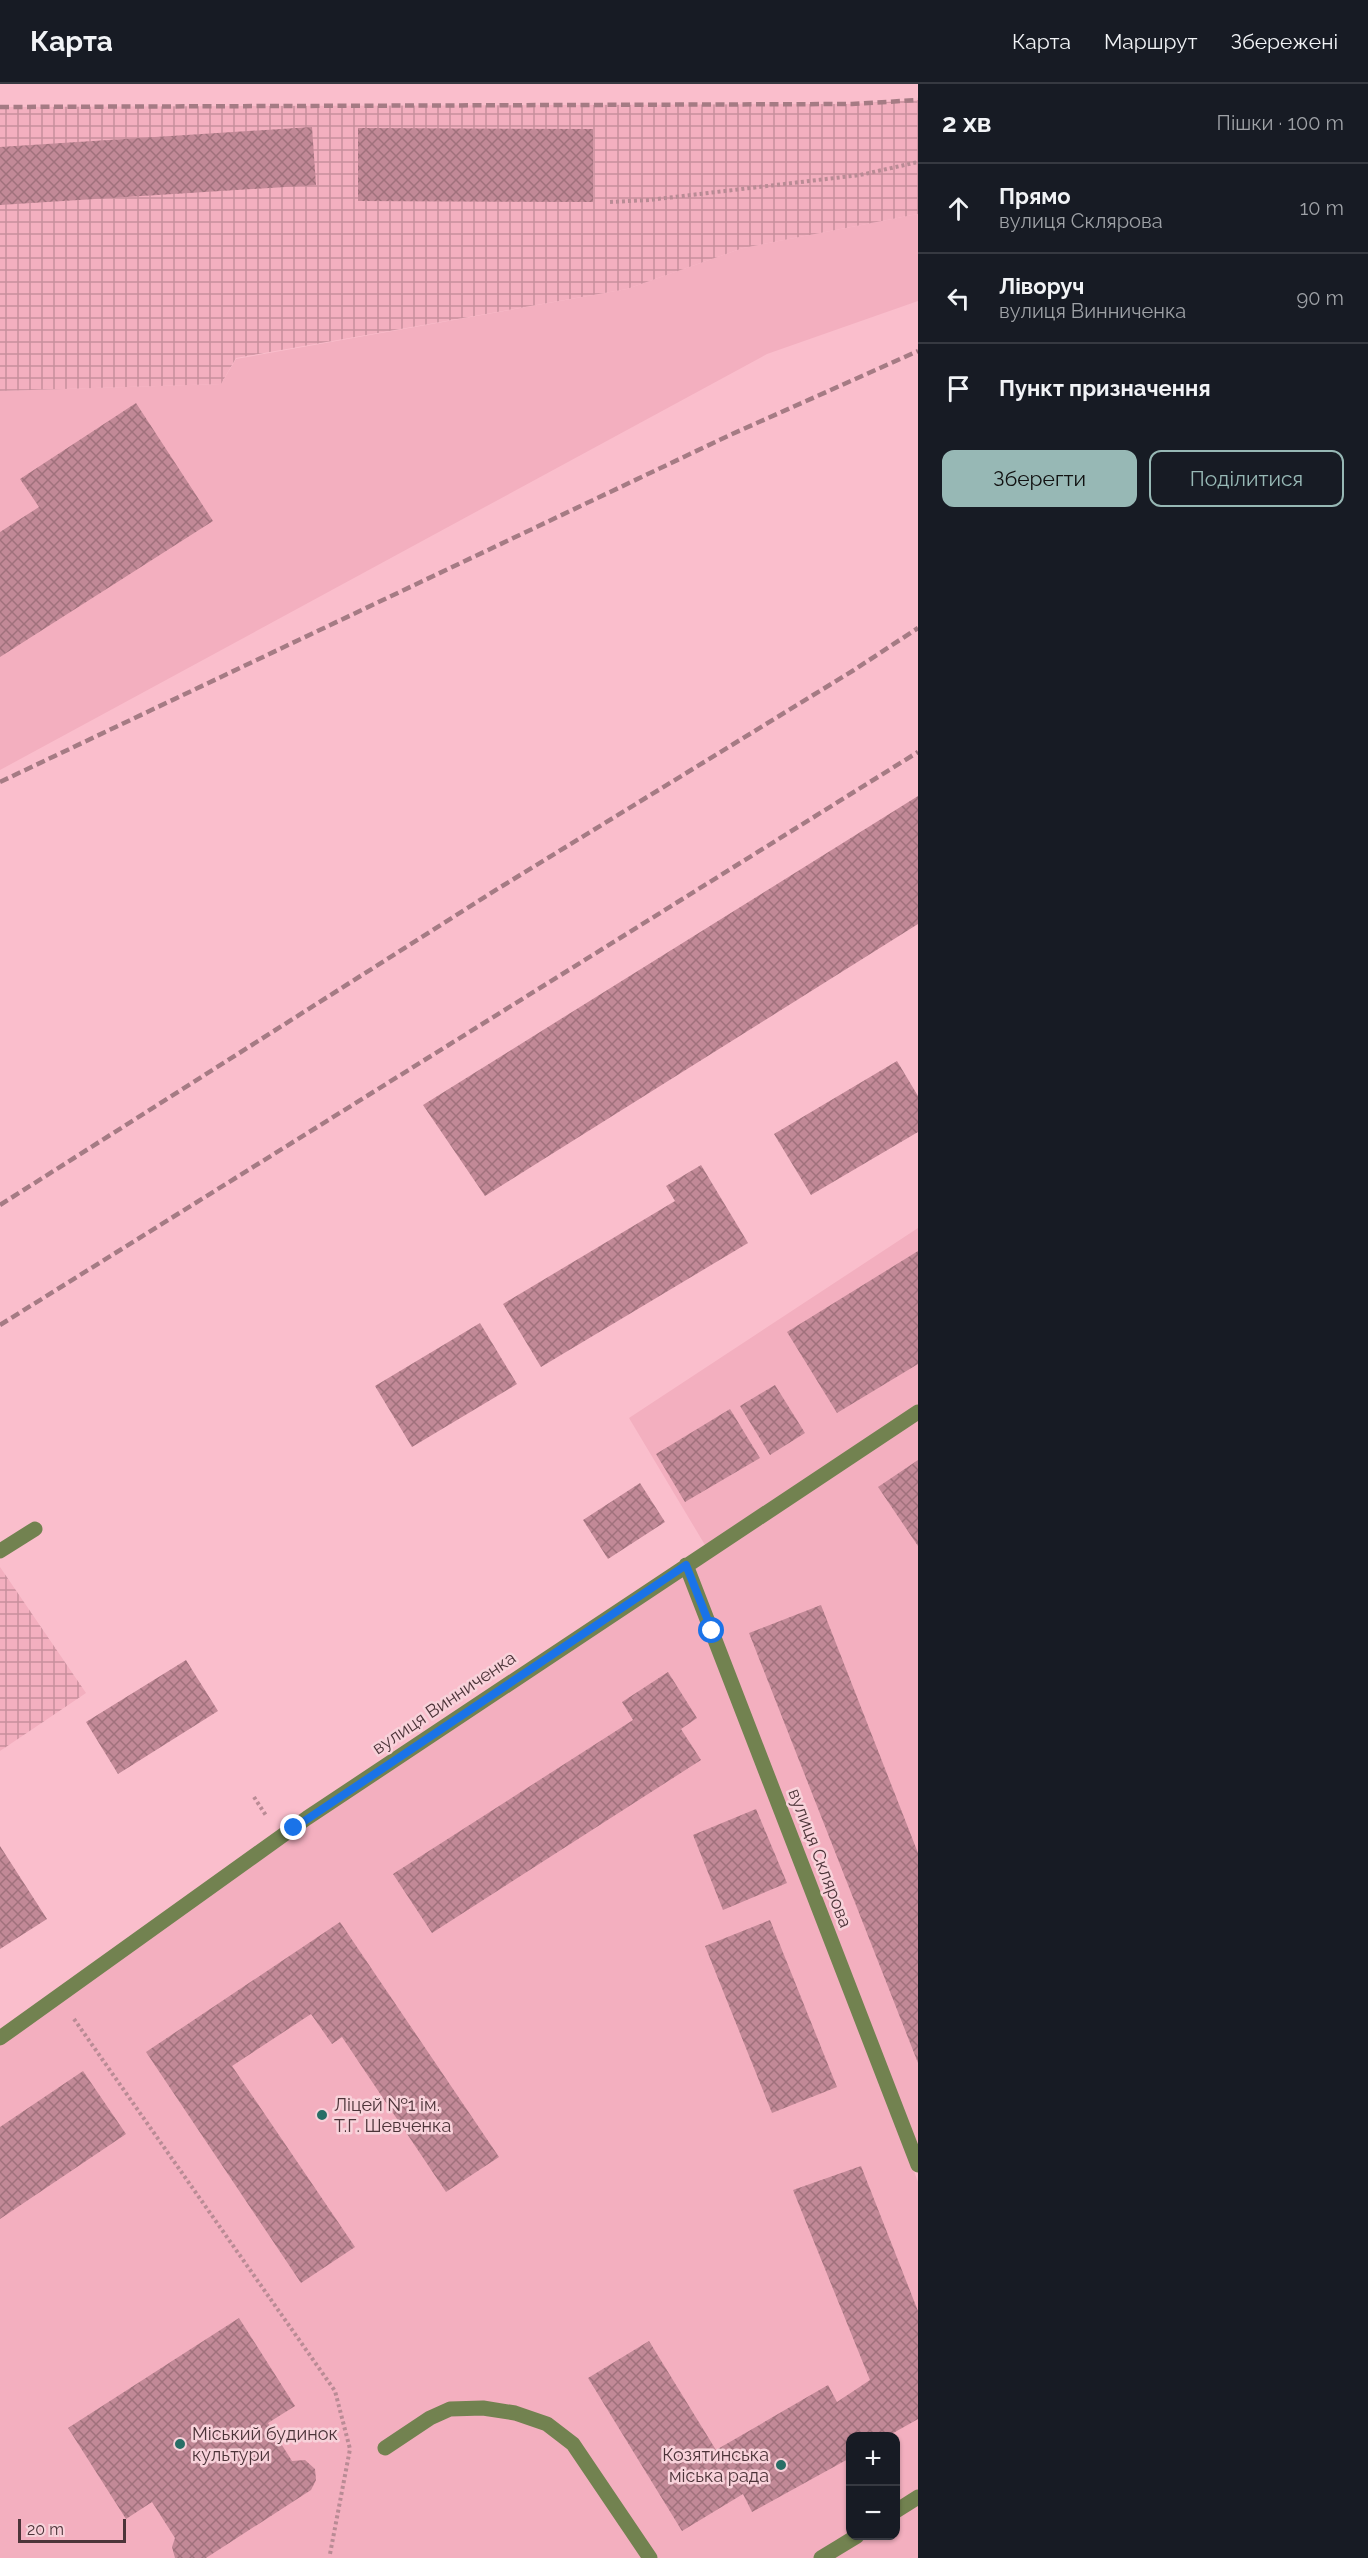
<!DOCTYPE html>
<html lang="uk">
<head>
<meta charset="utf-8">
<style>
	:root { --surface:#171b24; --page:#242831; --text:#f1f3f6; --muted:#9ea1a6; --line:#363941; --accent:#97b8b5 }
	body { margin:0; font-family:Raleway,sans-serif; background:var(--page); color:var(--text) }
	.controls { position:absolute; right:18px; bottom:18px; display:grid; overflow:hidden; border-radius:12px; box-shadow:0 2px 4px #0004 }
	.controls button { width:54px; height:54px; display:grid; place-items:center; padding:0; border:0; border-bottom:2px solid var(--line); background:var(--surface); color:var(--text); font:30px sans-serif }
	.scale { position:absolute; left:18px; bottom:15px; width:108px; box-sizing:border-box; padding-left:6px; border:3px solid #4c3439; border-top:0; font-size:16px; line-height:21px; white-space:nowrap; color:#4c3439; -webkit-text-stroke:4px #f8d2da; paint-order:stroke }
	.stop { position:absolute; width:18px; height:18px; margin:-14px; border:4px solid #1a73e8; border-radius:50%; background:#fff }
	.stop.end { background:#1a73e8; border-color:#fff; box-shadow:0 2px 6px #0008 }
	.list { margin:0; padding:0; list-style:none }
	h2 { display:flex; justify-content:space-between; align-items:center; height:78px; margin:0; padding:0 24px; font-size:26px }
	h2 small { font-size:20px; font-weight:400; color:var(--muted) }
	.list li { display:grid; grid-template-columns:39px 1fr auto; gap:18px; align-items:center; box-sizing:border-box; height:90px; padding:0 24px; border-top:2px solid var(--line) }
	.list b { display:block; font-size:22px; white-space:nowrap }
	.list p { margin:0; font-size:20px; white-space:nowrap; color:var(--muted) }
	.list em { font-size:20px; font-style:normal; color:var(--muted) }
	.actions { display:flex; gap:12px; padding:18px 24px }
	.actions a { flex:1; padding:14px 0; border:2px solid var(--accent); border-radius:12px; text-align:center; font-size:21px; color:var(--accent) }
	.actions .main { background:var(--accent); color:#111 }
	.icon { flex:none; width:33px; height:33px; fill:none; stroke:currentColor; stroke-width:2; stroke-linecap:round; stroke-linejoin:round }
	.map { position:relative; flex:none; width:918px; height:2474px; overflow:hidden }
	header { display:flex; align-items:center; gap:36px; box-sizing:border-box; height:84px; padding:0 30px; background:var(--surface); border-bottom:2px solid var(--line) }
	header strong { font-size:28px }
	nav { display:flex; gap:33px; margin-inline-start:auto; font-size:21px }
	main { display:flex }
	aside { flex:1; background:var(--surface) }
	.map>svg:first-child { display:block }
	.built { fill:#f3afbf; fill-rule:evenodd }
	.industrial { fill:url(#industrial-grid) }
	.building { fill:url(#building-cross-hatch) }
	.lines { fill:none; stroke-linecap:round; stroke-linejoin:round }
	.path { stroke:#b98b95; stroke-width:4; stroke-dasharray:3 3; stroke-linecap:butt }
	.minor { stroke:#728250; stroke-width:15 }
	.rail { stroke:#a57b84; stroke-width:4.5; stroke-dasharray:9 4.5; stroke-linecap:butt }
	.route { stroke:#1a73e8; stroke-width:8 }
	.poi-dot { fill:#286f66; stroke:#f8d2da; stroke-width:2 }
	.labels { text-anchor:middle; stroke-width:5; stroke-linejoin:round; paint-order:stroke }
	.street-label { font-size:18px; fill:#4c3439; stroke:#f8d2da }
	.poi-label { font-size:18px; fill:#4c3439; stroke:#f8d2da; text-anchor:start }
</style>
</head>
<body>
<header>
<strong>Карта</strong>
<nav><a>Карта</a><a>Маршрут</a><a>Збережені</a></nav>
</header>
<main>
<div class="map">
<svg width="918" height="2474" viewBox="0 0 918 2474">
	<defs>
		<pattern id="industrial-grid" width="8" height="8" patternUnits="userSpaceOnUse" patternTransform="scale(1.5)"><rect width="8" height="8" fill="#f3afbf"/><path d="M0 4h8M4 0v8" fill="none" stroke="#c78f9c"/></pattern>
		<pattern id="building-cross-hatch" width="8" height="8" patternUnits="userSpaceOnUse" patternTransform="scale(1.5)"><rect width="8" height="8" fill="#c28997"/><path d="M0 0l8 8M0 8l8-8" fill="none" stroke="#a0717c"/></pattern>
	</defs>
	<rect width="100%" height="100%" fill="#fabecc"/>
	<path class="built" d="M918,130v87l-151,53 -767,416v-379l221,-7 15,-25 391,-70 116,-41z
		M918,1144v937l-199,-514 199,531v376h-918v-518l58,-43 650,-447 -79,-132zM850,2352h46v100h-46z"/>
	<path class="industrial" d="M918,16v114l-175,34 -116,41 -391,69 -15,26 -221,7v-284l852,-3z
		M0,1483l86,126 -86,58z"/>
	<path class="building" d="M312,43l4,58 -316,20v-58z
		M358,44l235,1v73l-235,-1z
		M136,319l77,118 -213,136v-125l39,-25 -19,-28z
		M918,712v128l-433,272 -62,-91z
		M897,977l21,35v36l-107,63 -37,-61z
		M701,1081l47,78 -207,124 -38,-63 172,-103 -9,-15z
		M918,1167v113l-81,49 -50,-81z
		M480,1239l37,61 -105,63 -37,-61z
		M775,1301l30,48 -35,22 -30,-49z
		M730,1325l30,49 -75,44 -29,-48z
		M918,1376v86l-40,-59z
		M640,1399l25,39 -57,37 -25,-39z
		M821,1521l97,248v210l-169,-430z
		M186,1576l32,51 -100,63 -32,-52z
		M668,1588l29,46 -16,11 20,31 -269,173 -39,-59 240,-154 -11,-18z
		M756,1725l31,74 -64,27 -30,-75z
		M0,1762l47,73 -47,30z
		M770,1836l67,167 -65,26 -67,-167z
		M340,1838l159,235 -53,35 -104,-155 -10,7 -21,-30 -79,52 123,181 -54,36 -155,-231z
		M83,1987l43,63 -126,85v-92z
		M861,2082l57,145v108l-30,17h-38v22l-98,54 -9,-18 -61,37 -94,-153 61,-37 67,109 112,-65 9,17 33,-22 -77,-190z
		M239,2234l56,88 -27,17 24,38 13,-1 10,9 1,11 -5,10 -105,68h-31l-3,-11 3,-9 -23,-36 -26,17 -58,-91z"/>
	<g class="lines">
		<path class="path" d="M610,118l39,-2 211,-25 58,-13
			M254,1713l13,20
			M74,1935l261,372 15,58 -20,105"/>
		<path class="minor" d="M0,1467l35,-22
			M686,1481l232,600
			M0,1954l307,-220 611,-406
			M385,2364l45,-30 20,-9 33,-1 32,5 32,11 26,20 77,114
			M896,2427l22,-14
			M821,2474l36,-22"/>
		<path class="rail" d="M0,23l852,-3 66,-4
			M0,698l730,-347 188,-84
			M0,1121l499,-317 355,-218 64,-42
			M0,1241l918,-573"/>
	</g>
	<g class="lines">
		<path class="route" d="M294,1744l392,-263 26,66"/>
	</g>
	<g class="poi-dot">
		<circle cx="322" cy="2031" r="6"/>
		<circle cx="180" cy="2360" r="6"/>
		<circle cx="781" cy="2381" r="6"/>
	</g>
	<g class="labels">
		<g class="street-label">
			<text transform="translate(444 1619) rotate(-34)" y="6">вулиця Винниченка</text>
			<text transform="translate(820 1774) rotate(69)" y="6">вулиця Склярова</text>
		</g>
		<g class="poi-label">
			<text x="334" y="2027">Ліцей №1 ім.<tspan x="334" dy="21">Т.Г. Шевченка</tspan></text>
			<text x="192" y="2356">Міський будинок<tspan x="192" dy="21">культури</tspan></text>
			<text x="769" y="2377" text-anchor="end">Козятинська<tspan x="769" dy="21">міська рада</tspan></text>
		</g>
	</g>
</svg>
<div class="controls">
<button>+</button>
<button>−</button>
</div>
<div class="scale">20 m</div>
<div class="stop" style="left:712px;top:1547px"></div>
<div class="stop end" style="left:294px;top:1744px"></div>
</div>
<aside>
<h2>2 хв<small>Пішки · 100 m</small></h2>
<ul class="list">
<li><svg class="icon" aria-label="ahead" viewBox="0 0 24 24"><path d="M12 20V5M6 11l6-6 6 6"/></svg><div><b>Прямо</b><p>вулиця Склярова</p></div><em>10 m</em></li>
<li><svg class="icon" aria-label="left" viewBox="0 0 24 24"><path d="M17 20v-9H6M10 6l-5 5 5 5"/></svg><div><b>Ліворуч</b><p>вулиця Винниченка</p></div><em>90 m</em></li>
<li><svg class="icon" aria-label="arrive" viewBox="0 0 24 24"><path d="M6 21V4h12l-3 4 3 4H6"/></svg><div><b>Пункт призначення</b></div></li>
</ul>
<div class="actions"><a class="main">Зберегти</a><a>Поділитися</a></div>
</aside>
</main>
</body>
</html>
